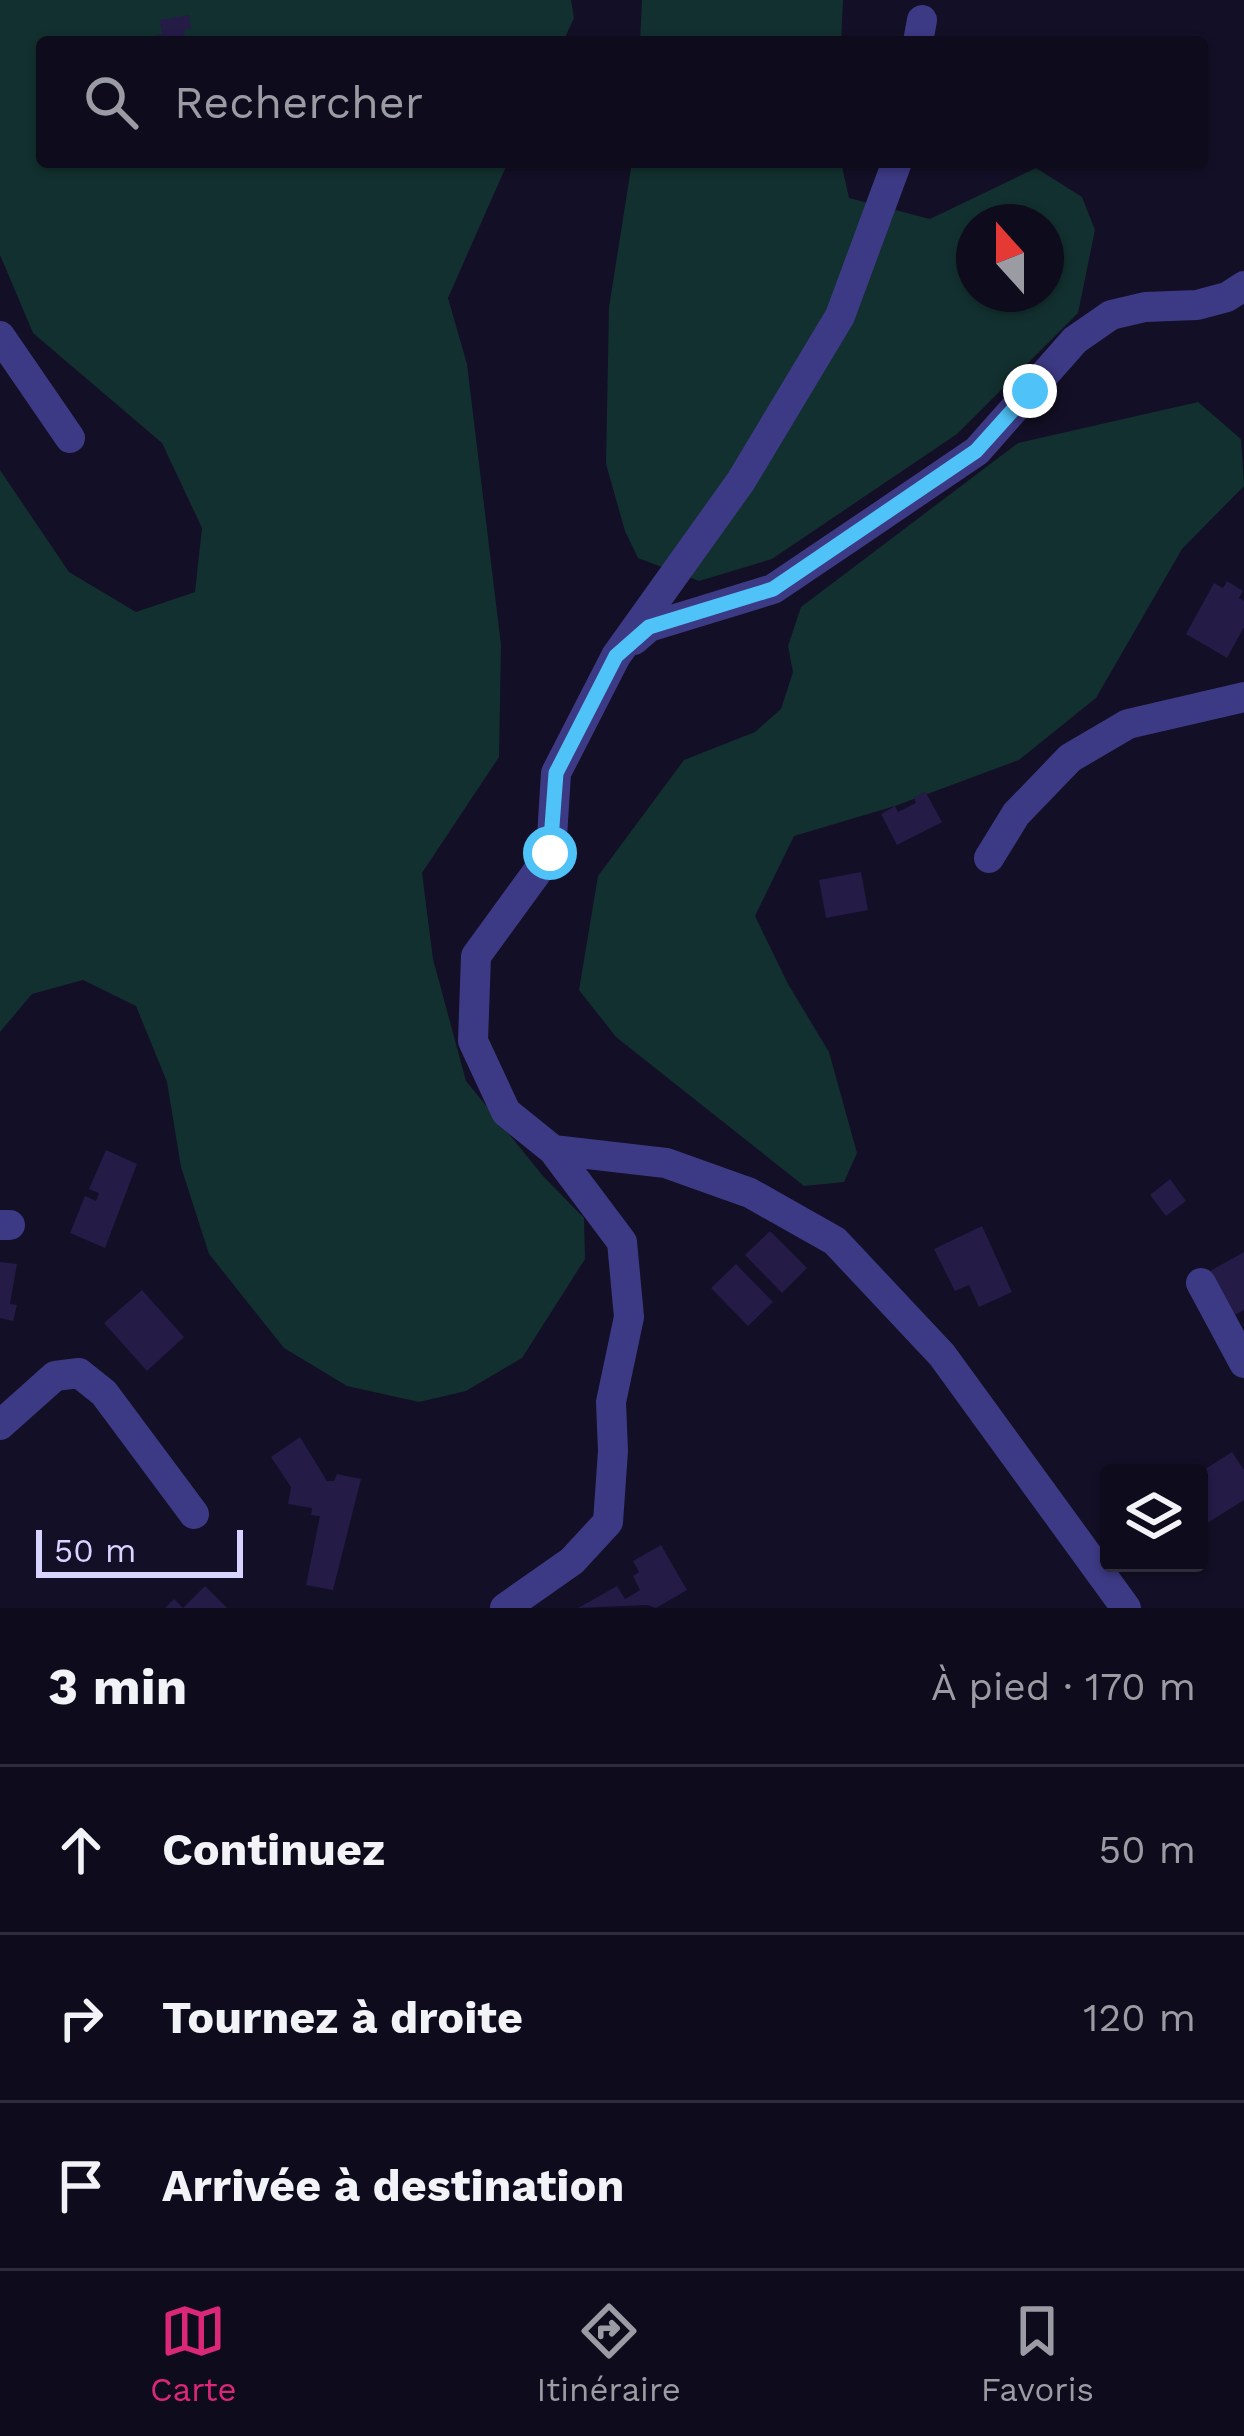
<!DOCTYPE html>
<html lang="fr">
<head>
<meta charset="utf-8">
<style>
	:root { --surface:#0e0b1c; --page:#1c1929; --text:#f1f3f6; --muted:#9b9ba3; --line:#2e2b3b; --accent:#db2777 }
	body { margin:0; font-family:"Work Sans",sans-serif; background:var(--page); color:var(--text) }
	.controls { position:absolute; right:36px; bottom:36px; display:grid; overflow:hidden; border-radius:12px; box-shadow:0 3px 9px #0004 }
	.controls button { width:108px; height:108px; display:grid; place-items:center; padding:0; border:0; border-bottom:3px solid var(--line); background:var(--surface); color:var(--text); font:60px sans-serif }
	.compass { position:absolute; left:956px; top:204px; width:108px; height:108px; border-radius:50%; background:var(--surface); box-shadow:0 3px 9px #0004; rotate:339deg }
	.scale { position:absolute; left:36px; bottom:30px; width:207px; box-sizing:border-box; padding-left:12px; border:6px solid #d9d4ff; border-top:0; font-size:33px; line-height:42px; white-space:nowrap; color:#d9d4ff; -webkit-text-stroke:9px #130f26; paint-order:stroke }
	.stop { position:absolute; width:36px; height:36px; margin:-27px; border:9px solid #4fc3f7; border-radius:50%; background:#fff }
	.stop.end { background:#4fc3f7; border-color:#fff; box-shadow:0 3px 12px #0008 }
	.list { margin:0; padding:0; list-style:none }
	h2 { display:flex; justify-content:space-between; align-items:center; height:156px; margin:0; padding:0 48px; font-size:51px }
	h2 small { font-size:39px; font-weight:400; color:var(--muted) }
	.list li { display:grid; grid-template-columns:78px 1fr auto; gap:36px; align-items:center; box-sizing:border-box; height:168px; padding:0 48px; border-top:3px solid var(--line) }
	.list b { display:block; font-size:45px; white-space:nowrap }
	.list em { font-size:39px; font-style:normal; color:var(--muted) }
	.icon { flex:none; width:66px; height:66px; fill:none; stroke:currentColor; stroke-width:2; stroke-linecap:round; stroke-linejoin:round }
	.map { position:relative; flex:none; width:1244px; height:1608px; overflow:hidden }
	.search { position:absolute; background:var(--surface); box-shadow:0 3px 9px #0004; left:36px; right:36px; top:36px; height:132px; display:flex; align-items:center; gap:30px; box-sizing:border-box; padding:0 42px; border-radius:12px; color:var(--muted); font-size:45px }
	.sheet { height:660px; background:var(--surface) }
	nav { display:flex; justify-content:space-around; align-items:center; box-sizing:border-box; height:168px; border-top:3px solid var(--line); background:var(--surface); font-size:33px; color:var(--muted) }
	nav a { display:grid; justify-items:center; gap:6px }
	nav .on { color:var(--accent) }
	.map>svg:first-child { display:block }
	.green { fill:#12302f; fill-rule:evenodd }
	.building { fill:#241b47 }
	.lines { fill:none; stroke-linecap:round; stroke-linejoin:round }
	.street { stroke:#3d3a85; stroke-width:30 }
	.route { stroke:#4fc3f7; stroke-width:15 }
</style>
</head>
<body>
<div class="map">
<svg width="1244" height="1608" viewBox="0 0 1244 1608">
	<rect width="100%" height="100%" fill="#130f26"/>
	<path class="green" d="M0,0h571l3,18 -11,24h-521v120h466l-60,136 19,66 34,281 -2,112 -77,116 11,86 33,122 77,95 41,42 1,41 -63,99 -56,33 -47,11 -72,-16 -63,-38 -75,-94 -28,-87 -14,-85 -31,-76 -53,-26 -51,14 -32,38v-562l69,102 67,40 59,-20 7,-64 -40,-85 -129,-110 -33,-78z
		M642,0h201l-2,42h-201z
		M632,162h209l8,36 81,21 106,-51 46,29 13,33 -17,83 -121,121 -185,125 -73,22 -61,-23 -13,-27 -19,-67 3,-157zM974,222h72v72h-72z
		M1198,402l43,37 3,47 -62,63 -86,149 -77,62 -124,46 -101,30 -39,80 33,68 41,68 28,101 -13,29 -40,4 -188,-149 -37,-47 19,-114 86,-116 71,-28 26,-23 12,-37 -5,-26 13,-39 217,-164z"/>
	<path class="building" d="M189,15l2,14 -7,1 1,12h-55l32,-8 -2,-14z
		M1227,581l16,10 -4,7 5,3v26l-17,31 -41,-24 28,-51 9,5z
		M925,791l17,31 -45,23 -16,-31 14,-8 3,6 18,-9 -2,-5z
		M861,872l7,38 -42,8 -7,-38z
		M106,1150l31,14 -32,84 -35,-15 15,-37 11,5 3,-8 -10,-4z
		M1170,1179l16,22 -20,15 -16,-21z
		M982,1226l30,66 -33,15 -10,-22 -14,6 -21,-42z
		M770,1231l37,37 -25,25 -37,-38z
		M1244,1252v58l-9,5 -25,-44z
		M0,1262l17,2 -7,40 7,1 -4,16 -13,-3z
		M736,1264l37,38 -25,24 -37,-38z
		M142,1290l42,47 -37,34 -43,-48z
		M300,1437l27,44h7l3,-7 24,5 -28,111 -27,-5 14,-69 -9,-1 1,-7 -24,-4 3,-17 -20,-30z
		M1232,1452l12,18v30l-43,27 -2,-54z
		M661,1545l26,45 -31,18 -9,-3 -69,3 39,-22 8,13 15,-9 -7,-14 6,-4 -6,-11z
		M205,1586l22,22h-62l9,-9 9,9z"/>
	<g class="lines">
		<path class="street" d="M918,42l4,-22
			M0,336l70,102
			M634,640l15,-13 124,-38 92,-62 112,-76 98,-111 36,-25 34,-8 52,-2 30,-8 17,-11
			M989,858l27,-44 54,-56 58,-34 116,-27
			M553,1150l113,13 84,30 85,48 107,114 184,253
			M0,1225h10
			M1201,1283l43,80
			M0,1425l55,-49 24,-3 25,20 90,121
			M505,1608l67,-47 36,-39 5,-71 -2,-49 18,-85 -7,-75 -69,-92 -47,-38 -33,-71 3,-85 75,-103 5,-80 60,-117 125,-175 99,-165 57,-154"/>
	</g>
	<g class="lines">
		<path class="route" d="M550,853l6,-80 60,-117 33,-29 124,-38 203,-138 54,-60"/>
	</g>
</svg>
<div class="controls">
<button><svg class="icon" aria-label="layers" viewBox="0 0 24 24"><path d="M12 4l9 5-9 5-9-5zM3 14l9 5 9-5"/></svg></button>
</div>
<svg class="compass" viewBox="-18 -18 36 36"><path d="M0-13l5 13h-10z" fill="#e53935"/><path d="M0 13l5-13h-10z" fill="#9b9ba3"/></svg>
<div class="scale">50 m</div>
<div class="stop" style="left:550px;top:853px"></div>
<div class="stop end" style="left:1030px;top:391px"></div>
<div class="search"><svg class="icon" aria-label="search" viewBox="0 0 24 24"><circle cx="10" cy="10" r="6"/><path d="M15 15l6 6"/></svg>Rechercher</div>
</div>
<section class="sheet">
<h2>3 min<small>À pied · 170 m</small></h2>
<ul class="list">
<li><svg class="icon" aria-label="ahead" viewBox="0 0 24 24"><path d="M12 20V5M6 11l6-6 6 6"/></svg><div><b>Continuez</b></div><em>50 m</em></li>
<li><svg class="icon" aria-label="right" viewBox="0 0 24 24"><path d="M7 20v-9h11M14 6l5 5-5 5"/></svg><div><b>Tournez à droite</b></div><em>120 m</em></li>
<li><svg class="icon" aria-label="arrive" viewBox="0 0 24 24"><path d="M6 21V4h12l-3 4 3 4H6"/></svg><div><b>Arrivée à destination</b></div></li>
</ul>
</section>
<nav>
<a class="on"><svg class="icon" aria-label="map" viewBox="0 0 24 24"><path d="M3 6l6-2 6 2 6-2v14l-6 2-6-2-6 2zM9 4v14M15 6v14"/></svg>Carte</a>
<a><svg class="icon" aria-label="directions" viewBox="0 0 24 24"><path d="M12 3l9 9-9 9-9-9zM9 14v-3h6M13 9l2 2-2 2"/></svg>Itinéraire</a>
<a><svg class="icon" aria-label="saved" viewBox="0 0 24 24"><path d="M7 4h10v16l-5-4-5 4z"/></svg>Favoris</a>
</nav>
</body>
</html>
